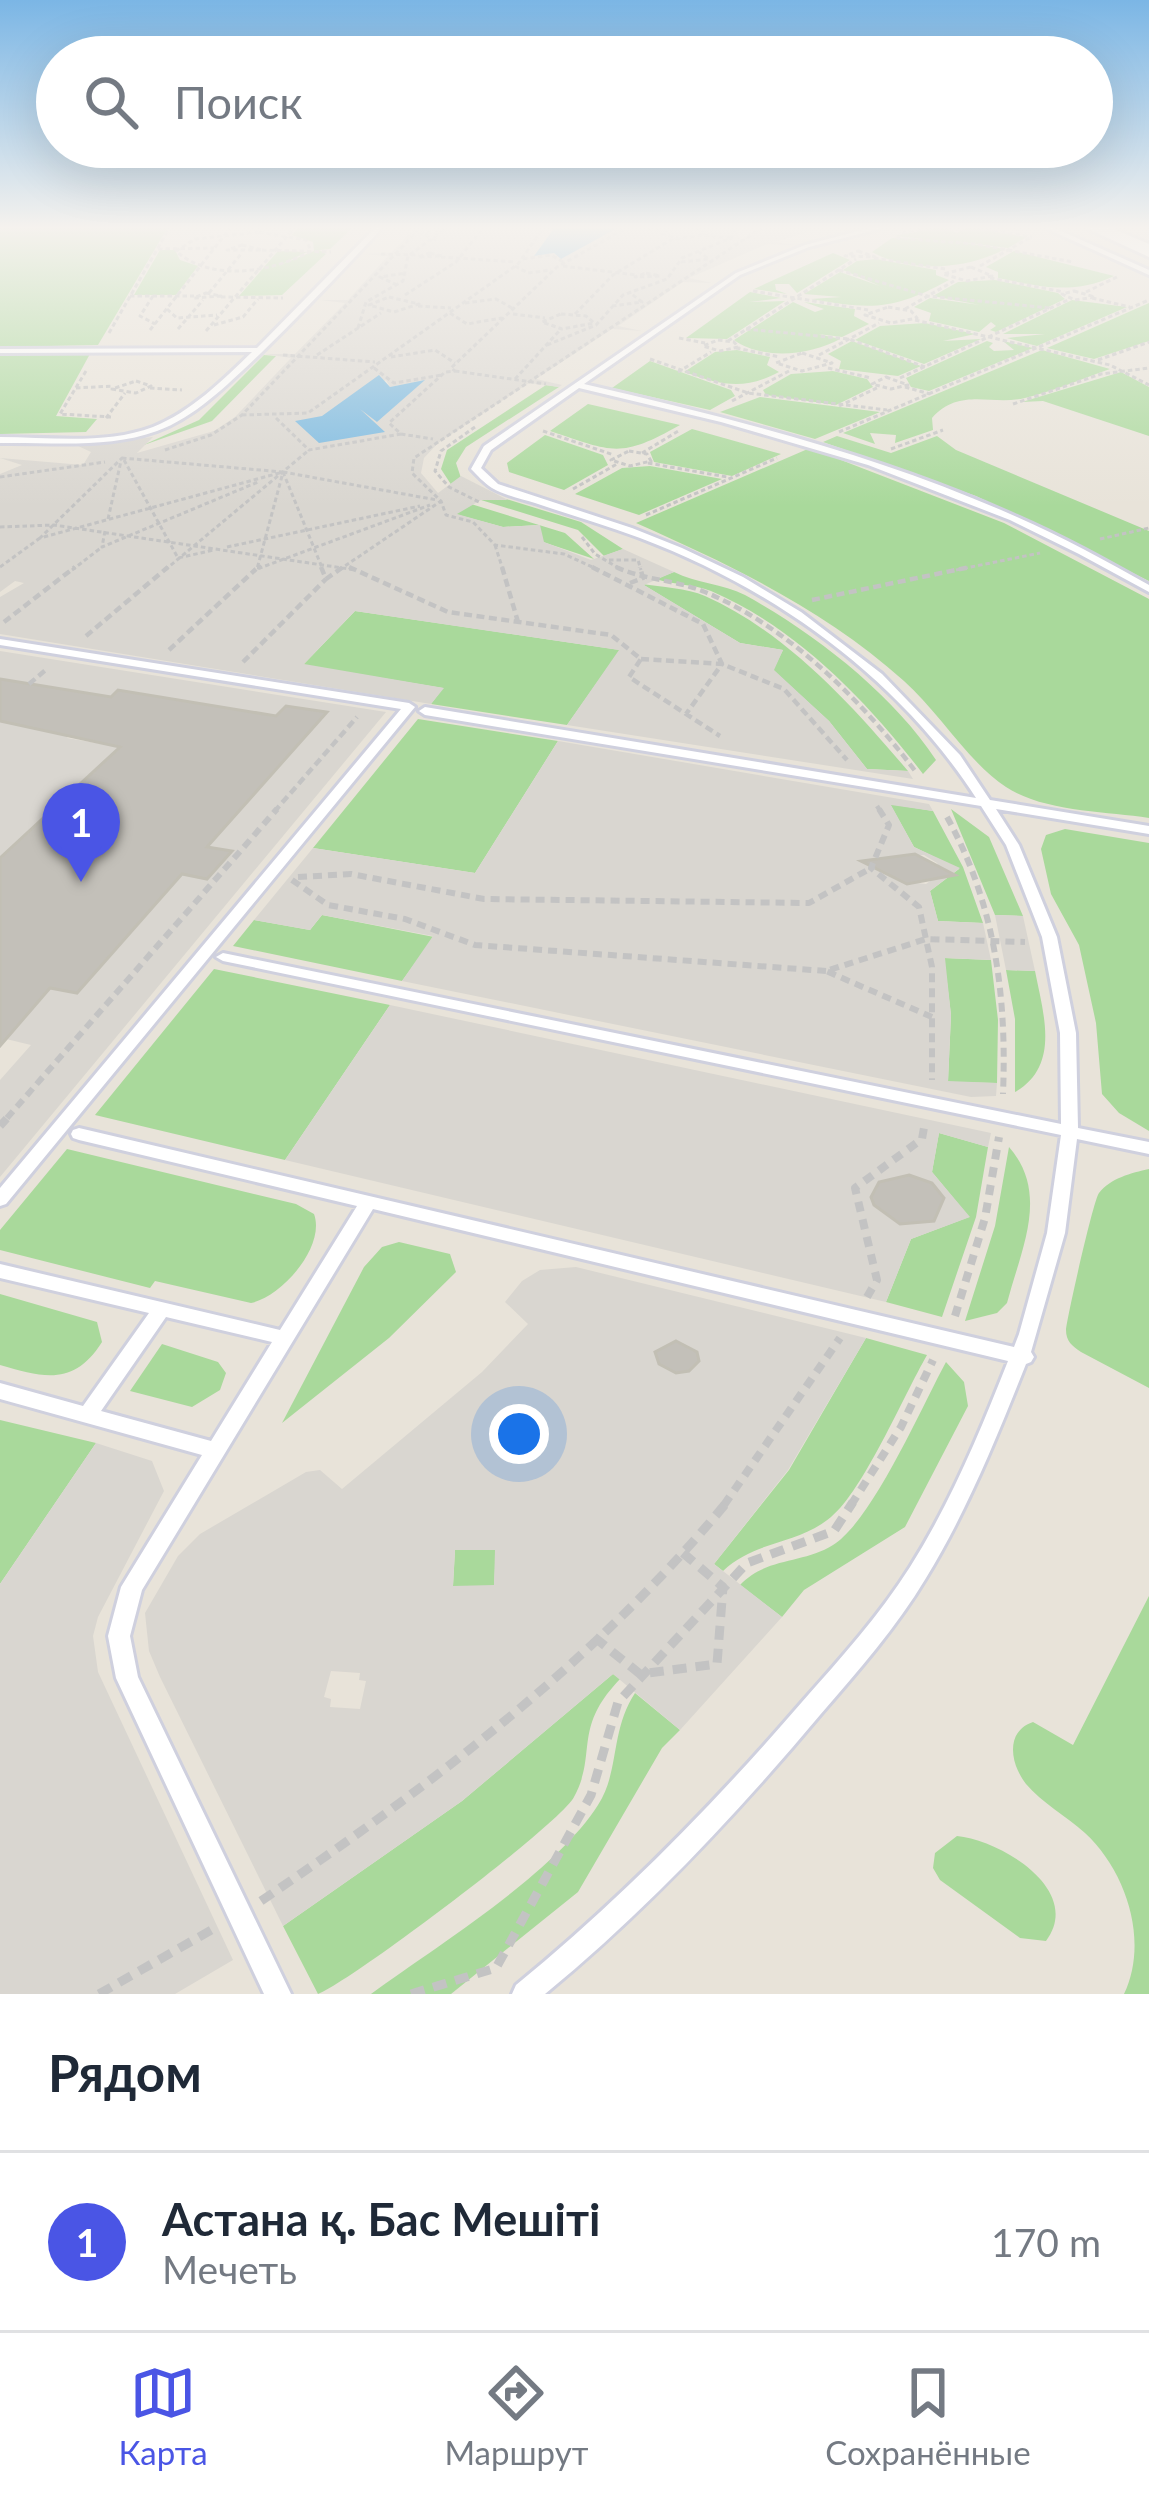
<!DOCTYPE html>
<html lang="ru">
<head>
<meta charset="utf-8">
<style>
	:root { --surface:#fff; --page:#f2f2f3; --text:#1f2937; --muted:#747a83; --line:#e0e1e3; --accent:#4a55e5 }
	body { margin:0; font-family:Lato,sans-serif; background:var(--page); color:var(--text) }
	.you { position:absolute; left:519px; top:1434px; width:42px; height:42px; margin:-30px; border:9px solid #fff; border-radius:50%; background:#1a73e8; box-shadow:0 0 0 18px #1a73e833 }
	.badge { display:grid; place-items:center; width:78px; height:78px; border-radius:50%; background:var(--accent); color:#fff; font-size:39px; font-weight:700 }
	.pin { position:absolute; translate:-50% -99px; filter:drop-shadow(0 3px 6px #0008) }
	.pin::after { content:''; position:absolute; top:63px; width:42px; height:36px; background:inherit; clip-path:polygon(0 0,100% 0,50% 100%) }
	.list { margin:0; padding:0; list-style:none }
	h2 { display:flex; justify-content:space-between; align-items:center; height:156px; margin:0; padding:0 48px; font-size:51px }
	h2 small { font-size:39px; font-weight:400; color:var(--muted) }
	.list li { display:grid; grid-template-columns:78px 1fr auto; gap:36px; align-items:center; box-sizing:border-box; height:180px; padding:0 48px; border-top:3px solid var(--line) }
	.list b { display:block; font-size:45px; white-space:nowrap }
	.list p { margin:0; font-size:39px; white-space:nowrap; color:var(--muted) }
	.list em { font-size:39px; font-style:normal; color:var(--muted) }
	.icon { flex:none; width:66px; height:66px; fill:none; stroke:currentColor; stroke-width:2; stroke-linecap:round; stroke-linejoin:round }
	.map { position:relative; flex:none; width:1149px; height:1994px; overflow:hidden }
	.search { position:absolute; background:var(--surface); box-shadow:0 12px 48px #0002; left:36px; right:36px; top:36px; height:132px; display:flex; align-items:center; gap:30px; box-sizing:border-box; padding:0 42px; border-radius:66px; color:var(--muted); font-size:45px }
	.sheet { height:336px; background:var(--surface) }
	nav { display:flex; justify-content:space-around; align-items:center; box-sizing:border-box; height:168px; border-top:3px solid var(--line); background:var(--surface); font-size:33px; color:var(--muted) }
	nav a { display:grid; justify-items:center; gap:6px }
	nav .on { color:var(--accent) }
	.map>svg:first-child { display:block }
	.green { fill:#a9d99b }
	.plaza { fill:#d9d6d0; fill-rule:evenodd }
	.water { fill:#77b8e0 }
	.building { fill:#c3c0b9; stroke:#c2bfb4; stroke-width:3 }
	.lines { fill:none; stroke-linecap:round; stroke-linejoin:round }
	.service-casing { stroke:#cfd0de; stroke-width:6 }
	.secondary-casing { stroke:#cfd0de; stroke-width:6 }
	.path-far4 { stroke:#c3c3c3; stroke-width:3; stroke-dasharray:4.5 3; stroke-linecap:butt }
	.path-far3 { stroke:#c3c3c3; stroke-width:4.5; stroke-dasharray:8 4.5; stroke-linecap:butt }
	.path-far2 { stroke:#c3c3c3; stroke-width:6; stroke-dasharray:9 6; stroke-linecap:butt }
	.path-far1 { stroke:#c3c3c3; stroke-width:8; stroke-dasharray:10 8; stroke-linecap:butt }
	.path { stroke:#c3c3c3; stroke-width:9; stroke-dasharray:14 9; stroke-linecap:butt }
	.service { fill:#fff; fill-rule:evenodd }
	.secondary { fill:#fff; fill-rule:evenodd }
</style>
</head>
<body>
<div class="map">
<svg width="1149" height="1994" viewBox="0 0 1149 1994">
	<rect width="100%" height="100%" fill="#e8e3d9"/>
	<path class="green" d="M0,227h168l-70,118 -98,2z
		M298,227h55l-23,22 -11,1 7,4 -44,41 -43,1 39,-45 29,1 -27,13 34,-14 -1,-9 -21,-7z
		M941,227l16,6 9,-6 61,10 -19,11 -56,-7 53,8c-39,21 -95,24 -133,3l20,-14 33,1 -31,-3z
		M160,250h15l5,10 18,6 -22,29h-42z
		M1014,251l100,25c-41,19 -72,11 -116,2v-6l-12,-5z
		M833,253l17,7 -53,33 -8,-9h-14l1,6 11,4 -33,-5z
		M876,259l60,11v5l13,5c-55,30 -76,30 -138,19l30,-2 -37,-3 36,-22 40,14 -37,-16 14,-9z
		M995,280l63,13 7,6 -69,33 -6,-2 6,-4 -5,-4 -12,10 -50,-11 2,-8 -17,-6 16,-9 50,7 -47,-9 25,-14z
		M750,292l31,6 -32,4 36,-1 -58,38 -41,-1z
		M1072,300l55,7 -90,39 -30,-8 38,-4h-42z
		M793,302l22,10 9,-3 -20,-7 51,7 -1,7 15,8 -27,13 -24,-3 22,5c-31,17 -78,21 -106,1z
		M1149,303v38l-55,18 -47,-11z
		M925,323l50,11 -32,7 38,-2 -57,25 -69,-24 25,-14z
		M852,341l69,25 -23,10 -59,-7 2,-8 -13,-7z
		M987,341l6,2 -4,4 5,4 20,-1 -11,-9 30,7 -104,43 -18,-4 -5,-9z
		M737,350l33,7 -3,8 12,7c-36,19 -57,13 -95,0l31,-20z
		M1042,350l68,19c-28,10 -57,22 -85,29 -34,8 -65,-11 -93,20l1,12 -38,13 1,-8 -26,-2 5,11 -32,-11z
		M91,352l-35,64 41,3 -11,13 -86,2v-79z
		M264,355l12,1 -64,65 -71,25 58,-26z
		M650,361l81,29 4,6 -25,14 -98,-22z
		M833,371l34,8 6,8 -37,18 -70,-10 -3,-5 28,-16z
		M1121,372l28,15v49l-106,-35 -21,1z
		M546,385l13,2 -93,60 -10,16 5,15 -9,8 -11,-17 6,-19z
		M760,397l120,15 -65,27 -95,-27z
		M588,404l92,21c-60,34 -67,27 -130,6z
		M692,429l89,25 -49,22 -78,-14 -4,-10z
		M545,435l58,20 5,10 -44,25 -55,-18 -2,-9z
		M837,436l54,17 46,-17 19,14 193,81v50l-173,-85 -153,-54z
		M810,448l194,75 145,76v219c-44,-7 -105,-6 -143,-31 -36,-23 -68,-76 -102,-106 -79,-71 -171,-115 -268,-158z
		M650,466l72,13 -83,36 -64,-21 47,-26z
		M506,499l75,23 42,27 -19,7 -26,-26 -97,-30z
		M471,504l94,29 29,26 -51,-17 -4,-17 -36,2 -48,-13z
		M674,572c22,11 49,12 71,23 69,38 147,98 191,165l-13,14c-54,-71 -127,-147 -212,-183 -18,-7 -37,-6 -55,-12z
		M642,584c19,3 45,4 63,12 81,36 147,109 203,175l-41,-2 -38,-48 -56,-51 10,-20 -43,-7z
		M355,611l265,39 -53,75 -136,-21 12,-16 -140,-23z
		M418,719l140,22 -83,132 -162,-25z
		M890,804l43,7 30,56 20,56 -45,-2 -8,-30 29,-22 -45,-22z
		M951,809l38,28 34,79 -28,-1z
		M1065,829l84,14v288l-30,-18 -17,-19 -6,-71 -17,-78 -28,-51 -10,-45 5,-14z
		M322,915l112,22 -32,44 -169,-35 21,-26 56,10z
		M944,958l47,2 7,60 -1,63 -49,-1 3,-67z
		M214,969l176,36 -105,155 -190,-45z
		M1006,970l29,1c9,45 25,95 -20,121v-73z
		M939,1133l49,14 -12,70 -34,100 -56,-15 25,-63 58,-22 -37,-45z
		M1009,1147c41,47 12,102 -2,156l-10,10 -32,8 30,-95z
		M67,1149l229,55 18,10c12,33 -33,83 -63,89l-96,-22 -5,7 -150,-38v-20z
		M1149,1169v219l-68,-36c-9,-6 -15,-11 -15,-22 1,-13 28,-132 33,-137 12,-15 32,-20 50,-24z
		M399,1242l51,12 6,18 -67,66 -107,85 82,-156 18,-20z
		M0,1294l97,28 5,20c-28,44 -57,36 -102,23z
		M866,1338l61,17c-23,40 -64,136 -96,162 -33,28 -76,23 -108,54l-9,-7 75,-94z
		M162,1344l56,18 8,11 -6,17 -28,17 -62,-16z
		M946,1362l18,20 4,24 -63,121 -101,63 -22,27 -42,-32c26,-28 63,-21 93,-40 39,-24 89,-139 113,-183z
		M0,1420l96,23 -96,141z
		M455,1550h41l-2,36h-41z
		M1149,1596v398h-25c25,-52 3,-122 -39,-161 -19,-17 -43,-30 -59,-49 -15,-19 -22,-52 7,-62l40,23z
		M613,1674l7,5c-48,50 -22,74 -46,118 -15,28 -224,185 -256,197l-35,-68 179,-125z
		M635,1693l45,37 -18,18 -84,144 -127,102h-80c67,-49 183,-120 227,-189 22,-34 12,-74 37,-112z
		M957,1836c43,4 127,54 89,105l-26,-3 -80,-58 -7,-12 2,-15z"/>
	<path class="plaza" d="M416,227h7v5l132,-5 -20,28 19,-2 7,6 58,-32h121l-2,10 5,2 17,-12h64l-49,15 21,3 -29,-1 -78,34 23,5 -29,-1 -65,44 24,5 -30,-2 -76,50 26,6 -3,2 -30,-4 -91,60 -14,15 -3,15 17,20 23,-17 47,24h-27l-24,14 46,13 37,-2 4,17 47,18 32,-11 51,23 -30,13 96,58 43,7 -9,20 55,51 38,48 41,2 5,8 -346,-54 52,-75 -264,-39 -51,53 140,24 -13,16 -431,-70v-37l24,-14 -9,-2 -15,11v-118l22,-9 -22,-7 83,7 8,-13 -15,-7 77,-8 -16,16 77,-22 21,-14 56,-59 -26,-4h30l50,-51 -25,-3h28l40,-44 -24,-2 27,-1zM386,380l4,7 33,-6 -46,41 -16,-13 -35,6z
		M0,651l386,61 -386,465v-97l31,-35 -25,-6 44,-51 27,5 96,-108 -16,-15 50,9 23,-28 -49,-9 145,-129 -40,-7 -10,10 -158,-25 -15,13 -103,-25z
		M0,721l76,7 -9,10 53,9 -120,111z
		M558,741l371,63 4,7 -42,-6 23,42 46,21 -30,23 8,30 45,2 8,37 -46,-2 6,57 -3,66 49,2 -1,13 -25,1 -569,-116 31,-45 -111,-21 -12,15 -56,-10 59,-72 162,25zM897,855h27l13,8 5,10 -16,11 -28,-3 -12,-9 4,-14z
		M995,915l28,1 12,55 -29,-1z
		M390,1005l601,128 -3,14 -49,-14 -7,39 38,45 -59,22 -25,63 -601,-142zM909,1175l23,8 12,15 -10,23 -34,3 -26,-19 -3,-8 8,-15z
		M576,1267l290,71 -78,132 -74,94 68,53 -102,113 -67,-56 -151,127 -179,125 -123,-249 -11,-26 -4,-38 33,-57 22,-22 106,-62 14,-2 22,19 140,-117 46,-48 -23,-22 17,-21 18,-11zM455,1550h40l-1,35 -41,1zM331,1671l29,2 -1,7 7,1 -6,28 -30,-2 1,-8 -7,-2z
		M96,1443l56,18 12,30 -66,126 -5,19 5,36 135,288 -58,34h-175v-410z"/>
	<path class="water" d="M555,227h64l-58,32 -7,-6 -20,3z
		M379,375l11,12 35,-7 -48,42 -17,-13 25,23 -66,11 -24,-22 27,-5z"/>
	<path class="building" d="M0,679l111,18 7,-7 158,26 10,-10 41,6 -120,135 25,4 -25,28 -25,-5 -105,119 -27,-5 -50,58v-188l120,-111 -120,-26z
		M915,854l40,21 -48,9 -46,-23z
		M909,1175l23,8 12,15 -10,23 -34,3 -26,-19 -3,-8 8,-15z
		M676,1341l21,11 2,9 -10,10 -13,2 -17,-9 -4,-12z"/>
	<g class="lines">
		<g class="service-casing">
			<path id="service" d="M376,227h7c-40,43 -81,86 -123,127 -30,28 -64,63 -103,77 -49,18 -106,11 -157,12v-6c49,0 106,8 153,-10 38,-15 70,-47 99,-75l-252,1v-4l257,-1z
				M874,227h12l-77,20 -69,28 -156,109c147,34 295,71 433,133 46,20 89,44 132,68v7l-70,-38 -69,-34 -142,-55 -147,-43 -142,-34 -88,62 -10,18 17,16 134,44 50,20 61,29 58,35 81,62 78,81 30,45 159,26v8l-153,-25 23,36 38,92 19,96 2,95 71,14v12l-72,-15 -12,94 -34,119 3,5 -3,5 -5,2c-29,73 -59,147 -100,214 -30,50 -68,93 -106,137 -84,100 -173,195 -275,279h-33l4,-9c104,-85 198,-181 286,-283 38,-43 77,-86 108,-135 41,-65 70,-135 98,-206l-635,-152 -231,381 -12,46 8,41 153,317h-27l-148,-316 -8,-42 13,-49 81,-132 -202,-56v-16l83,23 66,-93 -149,-35v-14l280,66 77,-124 -278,-66 -6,-2 -2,-4 2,-4 6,-2 935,219 5,-13 28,-101 14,-98 -838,-174 -7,-4 7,-4 838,171 -1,-91 -18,-96 -36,-92 -25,-39 -556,-91 -6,-4 6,-4 551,91c-78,-121 -203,-210 -336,-260 -35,-13 -70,-23 -105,-35 -14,-4 -31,-8 -43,-15 -8,-5 -15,-13 -21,-19l13,-23 252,-173 69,-28zM166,1317l106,25 -61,99 -110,-30z
				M1043,227h9l97,43v5z
				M0,639l409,64 6,4 -409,497 -6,2v-18l401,-479 -401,-64z"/>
		</g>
		<g class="secondary-casing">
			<path id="secondary" d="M1084,227h25l40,17v13z"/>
		</g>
		<path class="path-far4" d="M632,227l30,4
			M674,227l-13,6 18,6 26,-5 -3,-4
			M689,227l13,3
			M971,227l61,10
			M259,232l47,8 5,11c-39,21 -99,32 -135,0l19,-12z
			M902,233l32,-6
			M704,235l27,3
			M896,238l79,6 98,18
			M436,240l-15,-7 26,-4
			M242,245l20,5h-35z
			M158,249l56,-1
			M262,250l69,2
			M858,251l17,6 -30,-1z
			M430,253l12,3 -24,1z
			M381,254l38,1
			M441,257l74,5
			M874,258l71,11
			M523,259l28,-4 14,8
			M681,262l28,-3 -13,-9
			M515,266l13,7 23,-3
			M563,266l73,9
			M980,266l51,-29
			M971,267l21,9 -25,5 -24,-7z
			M839,270l88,26 123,12
			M646,273l14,3 -25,1z
			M990,278l74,14
			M397,285l-17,-8 26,-4
			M753,291l115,19
			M1074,291l21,6 -20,3 -13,-6z
			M1086,292l31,-15
			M206,293l15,3 -27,2z
			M209,293l32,-39
			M405,295l51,-33 28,-35
			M130,296h64
			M153,296l-13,20 15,8
			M221,297l62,1
			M389,297l30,7 -25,8 -25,-7z
			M1092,298l38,9
			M465,303l31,-4 16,9
			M418,306l33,2
			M612,306l30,-4 -13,-10
			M888,307l23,4 6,7 -26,5 -26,-8z
			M167,309l10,9 40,-3
			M905,309l49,-28
			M450,313l17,11 35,-6
			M513,314l32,4
			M561,314l25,2 8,7 -32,6 -20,-7z
			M575,314l38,-39 61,-37
			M915,320l195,45 39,20
			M214,325l29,-8 15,-18
			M358,328l8,-26 37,-21 5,-25 40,-29
			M178,329l25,-29
			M746,329l103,10 76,28
			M150,330l81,-103
			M206,331l89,-104
			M109,333l61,-106
			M679,338l26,5
			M718,340l16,2 4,5 -18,4 -17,-5z
			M728,341l128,-82
			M547,345l49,-20 27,-30 44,-16 15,-21 49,-20 5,-11
			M736,348l44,9
			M802,353l30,10 -30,8 -26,-8z
			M283,355l92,7
			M317,355l64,-42
			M819,355l60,-32
			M391,357l44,-7 20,13
			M650,359l98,34 139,17
			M1098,360l51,-18
			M374,368l20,15 48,-8
			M828,368l43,10
			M86,371l-26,43 51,3
			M455,371l91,13
			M678,372l33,-20
			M886,377l22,8 -17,4 -19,-5z
			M900,378l170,-79
			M515,379l46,-50
			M136,381l15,5 -15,7 -24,-4z
			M905,387l25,7
			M76,388l37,-2
			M150,388l32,2
			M732,401l57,-30
			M1013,404l88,-30 48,-6
			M839,406l40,-19
			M242,415l66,-2 210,-149 26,-37
			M106,418l19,-25
			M276,418l33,32 92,-16 -12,-11 56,-51 10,-1 -4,-3 106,-101 71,-40
			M475,427l-34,24 -6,20 14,16 30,15
			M543,431l71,24
			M839,432l310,-132
			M401,434l32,5
			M891,449l52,-19
			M165,450l46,-15 31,-20 179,-188
			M629,451l18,3 4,7 -21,5 -19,-6z
			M642,453l38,-23
			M122,458l161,14 -243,66z
			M124,460l54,98 36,-8
			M648,463l79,14
			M283,472l154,28
			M283,472l40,98
			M282,476l-25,93 173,-64
			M0,477l105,-15
			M573,489l44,-25
			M646,515l131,-57
			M108,519l13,-58
			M0,527l54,-2 302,45
			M105,531l-3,16 156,-65
			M582,537l13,17 27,16
			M1100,539l49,-11
			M495,545l8,25
			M227,547l193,-41
			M609,560h29l3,10
			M0,567l40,-29
			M72,570l30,-23
			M165,570l144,-120
			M339,570l102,-69
			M599,570l-35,-16 -69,-9 -22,-23 -27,-7 -5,-14 -29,-28 2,-15 349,-231
			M956,570l84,-17"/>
		<path class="path-far3" d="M257,567h4
			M321,567l5,12 17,-12
			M349,567l99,45 163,23 30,24 -12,18 91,59
			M502,567l16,55
			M592,567l111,57 19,40 62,25 63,71
			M616,567c28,13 60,13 89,25 84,35 157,109 211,180
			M630,583l13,-5 -3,-11
			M812,600l158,-33
			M4,622l71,-55
			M86,636l82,-69
			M169,650l87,-81
			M641,659l81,5 -36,50
			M243,662l83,-83
			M29,684l19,-16
			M877,806l4,6
			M274,812l83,-95"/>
		<path class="path-far2" d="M879,809l10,16 -18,43 48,39 13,60v113
			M947,817c48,87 60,179 56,277
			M298,877l53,-3 133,25 325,4 62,-35
			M292,880l36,25 77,14 70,26 351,26
			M932,1017l-106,-46 100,-32 99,3
			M7,1118l270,-309"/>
		<path class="path-far1" d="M0,1126l10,-11
			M867,1297l10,-17 -22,-92 67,-49 3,-17
			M955,1316l30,-98 14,-81
			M724,1505l116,-167
			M851,1505l50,-78 32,-67"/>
		<path class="path" d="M594,1637l46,37 77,-10 6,-77 -40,-34
			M261,1901c169,-115 335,-240 466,-399
			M99,1994l114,-65
			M411,1994l85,-26 95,-173 27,-93 129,-139 87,-32 19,-29"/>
		<use href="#service" class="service"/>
		<use href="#secondary" class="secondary"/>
	</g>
	<linearGradient id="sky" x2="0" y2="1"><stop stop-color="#7bb6e5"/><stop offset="0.45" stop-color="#f5f2ee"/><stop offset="1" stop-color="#f5f2ee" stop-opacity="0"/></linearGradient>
	<rect width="1149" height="506" fill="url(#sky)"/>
</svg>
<div class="you"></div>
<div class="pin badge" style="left:81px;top:882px">1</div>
<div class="search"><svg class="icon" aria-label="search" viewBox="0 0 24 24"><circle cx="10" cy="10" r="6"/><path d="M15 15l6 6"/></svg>Поиск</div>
</div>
<section class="sheet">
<h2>Рядом<small></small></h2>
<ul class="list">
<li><span class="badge">1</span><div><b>Астана қ. Бас Мешіті</b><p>Мечеть</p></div><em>170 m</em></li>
</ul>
</section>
<nav>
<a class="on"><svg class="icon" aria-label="map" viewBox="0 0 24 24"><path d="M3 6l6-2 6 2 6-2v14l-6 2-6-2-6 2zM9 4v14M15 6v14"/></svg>Карта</a>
<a><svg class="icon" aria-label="directions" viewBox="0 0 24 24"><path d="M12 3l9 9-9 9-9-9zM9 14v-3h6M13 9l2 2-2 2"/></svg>Маршрут</a>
<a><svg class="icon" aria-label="saved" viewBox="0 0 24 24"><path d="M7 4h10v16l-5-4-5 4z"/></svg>Сохранённые</a>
</nav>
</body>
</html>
